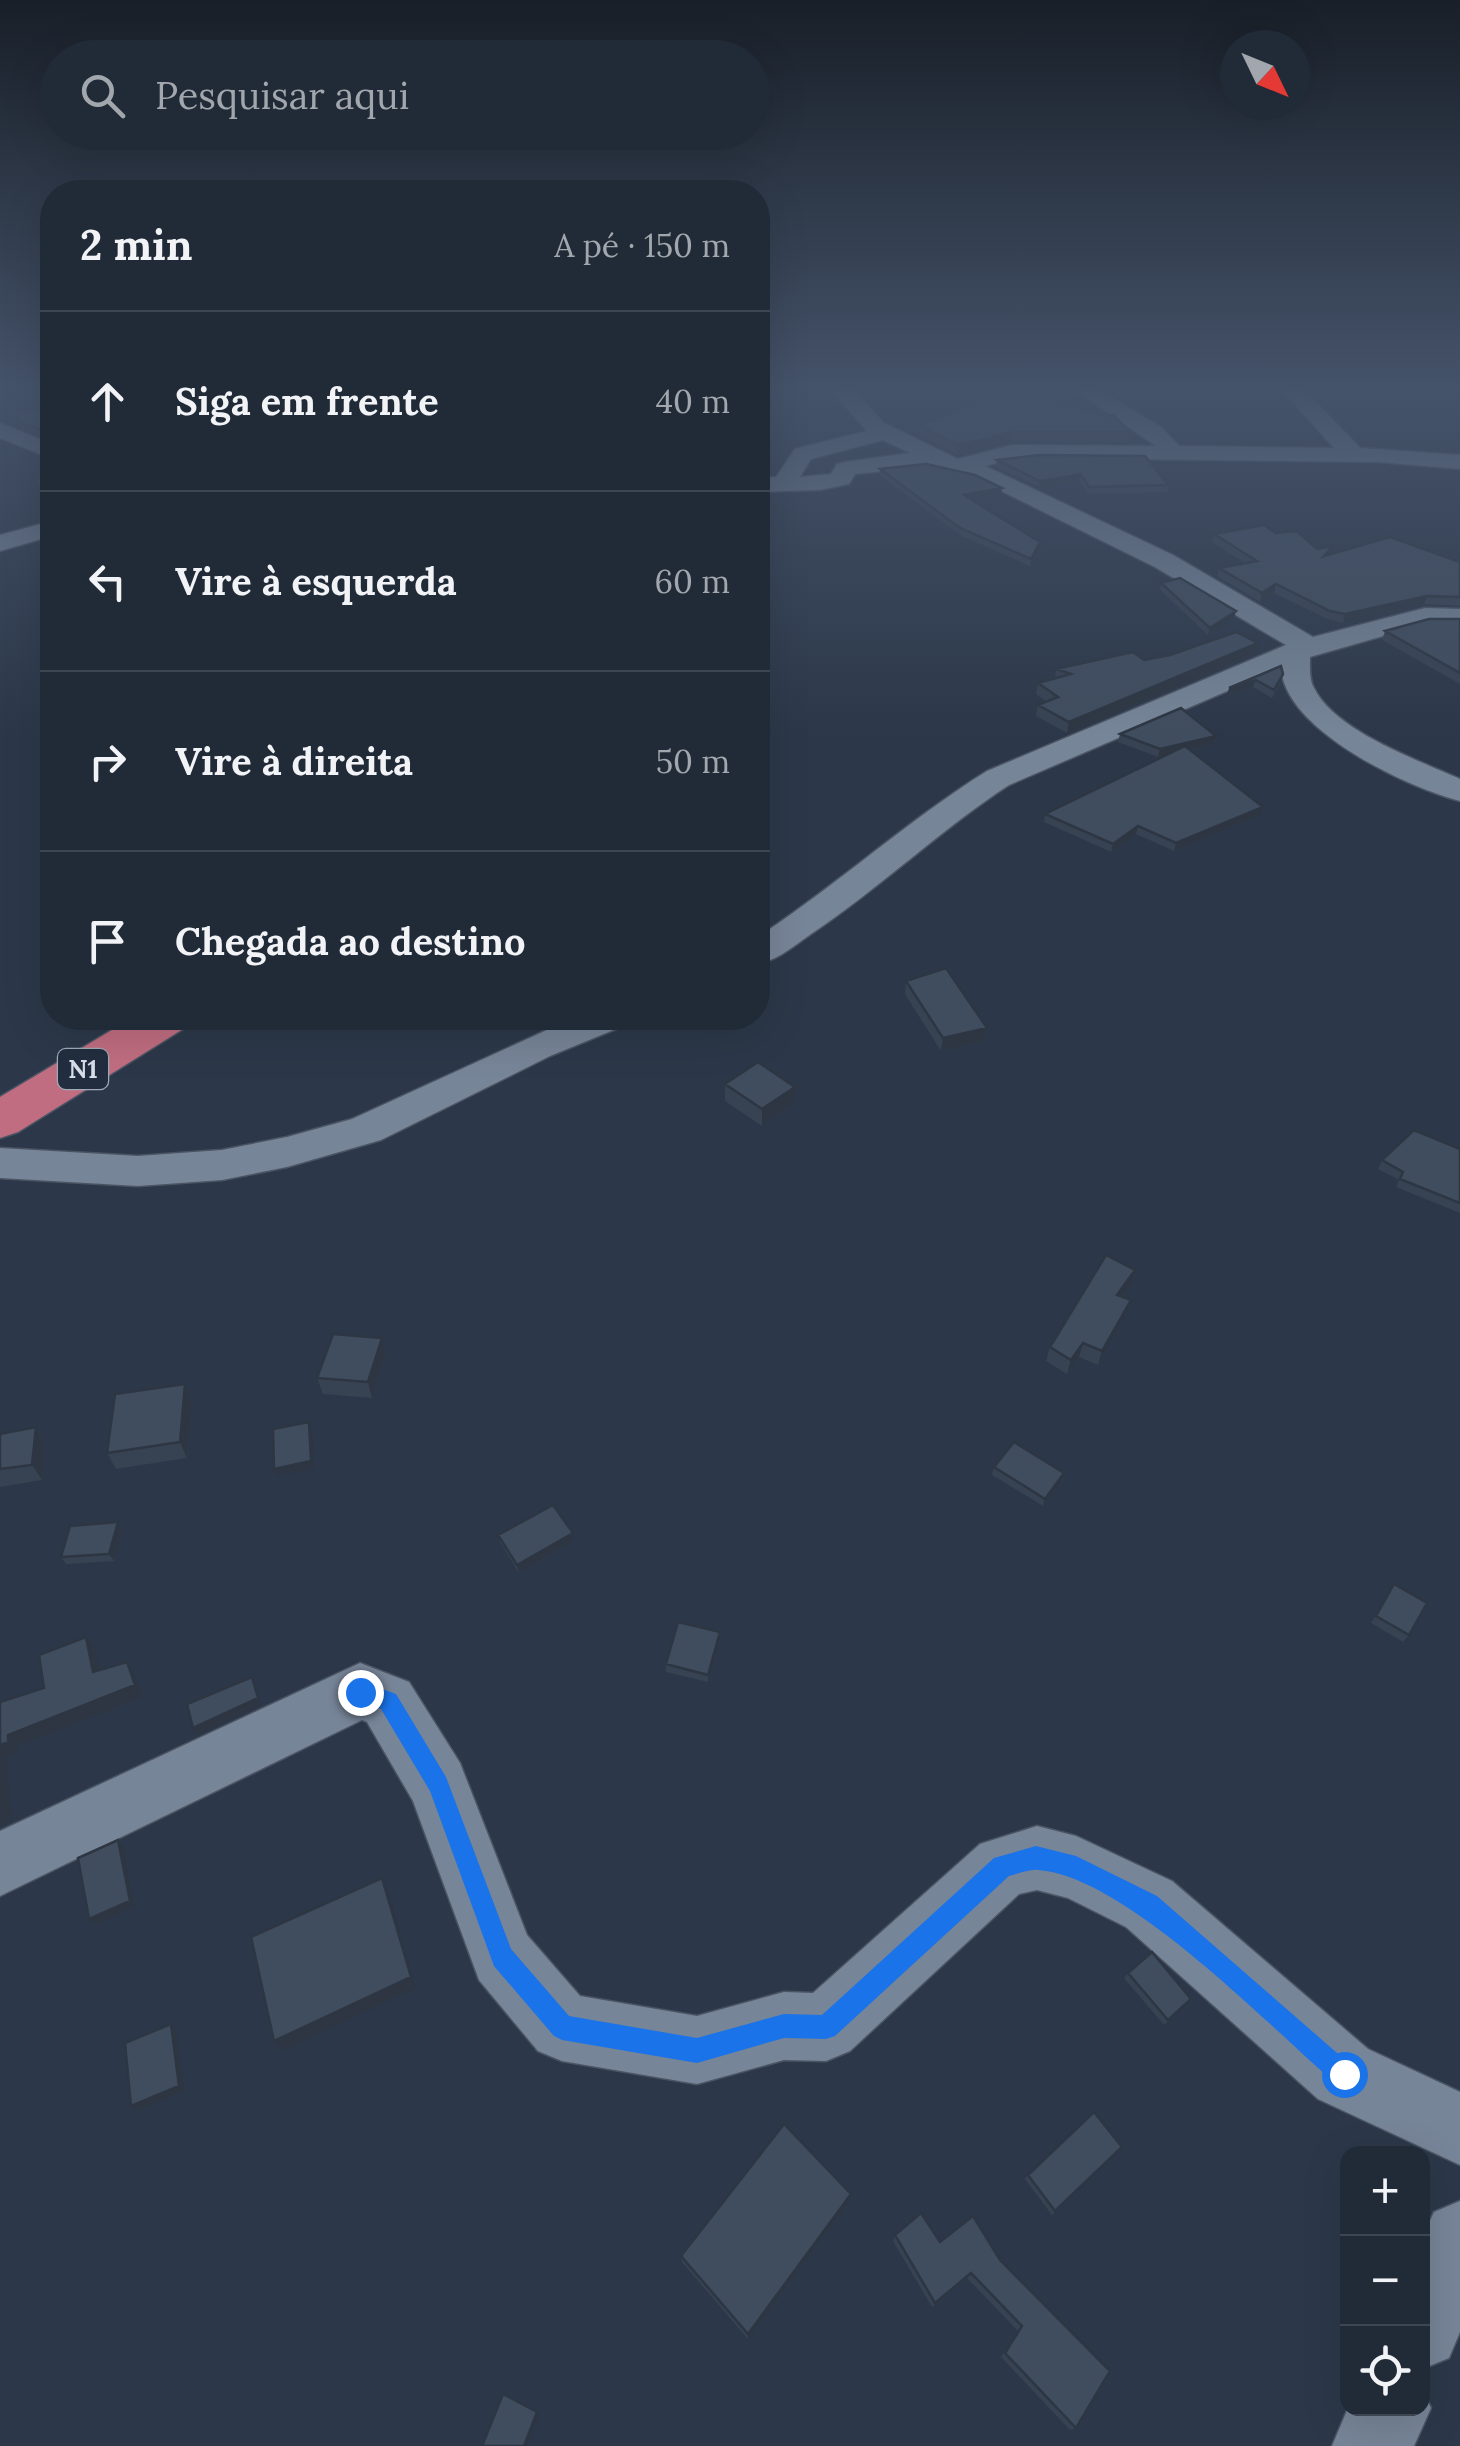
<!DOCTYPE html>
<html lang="pt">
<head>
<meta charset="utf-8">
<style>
	:root { --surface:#212a37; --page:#29323f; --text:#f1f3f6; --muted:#a2a7ad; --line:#3e4652 }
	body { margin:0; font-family:Lora,serif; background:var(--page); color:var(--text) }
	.controls { position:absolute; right:30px; bottom:30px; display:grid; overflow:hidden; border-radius:20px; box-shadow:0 10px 40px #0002 }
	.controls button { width:90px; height:90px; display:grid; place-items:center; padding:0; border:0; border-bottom:2px solid var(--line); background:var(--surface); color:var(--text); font:50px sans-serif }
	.compass { position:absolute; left:1220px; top:30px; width:90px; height:90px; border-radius:50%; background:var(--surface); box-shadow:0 10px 40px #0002; rotate:133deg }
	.stop { position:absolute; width:30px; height:30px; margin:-22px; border:8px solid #1a73e8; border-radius:50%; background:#fff }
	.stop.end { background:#1a73e8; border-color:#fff; box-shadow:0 2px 10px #0008 }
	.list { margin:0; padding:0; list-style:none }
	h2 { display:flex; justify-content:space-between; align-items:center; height:130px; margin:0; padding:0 40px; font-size:42px }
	h2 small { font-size:32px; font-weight:400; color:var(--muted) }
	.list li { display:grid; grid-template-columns:65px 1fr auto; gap:30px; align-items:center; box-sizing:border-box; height:180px; padding:0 40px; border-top:2px solid var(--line) }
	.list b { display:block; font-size:38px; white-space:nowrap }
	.list em { font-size:32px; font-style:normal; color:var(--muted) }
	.icon { flex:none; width:55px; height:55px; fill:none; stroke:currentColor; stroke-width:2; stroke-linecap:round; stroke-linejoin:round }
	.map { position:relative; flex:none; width:1460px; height:2446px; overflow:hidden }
	.search { position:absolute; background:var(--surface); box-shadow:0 10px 40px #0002; left:40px; top:40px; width:730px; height:110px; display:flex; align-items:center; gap:25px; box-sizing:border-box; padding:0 35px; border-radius:55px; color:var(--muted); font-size:38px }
	.panel { position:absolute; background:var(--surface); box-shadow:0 10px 40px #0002; left:40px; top:180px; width:730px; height:850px; border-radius:40px }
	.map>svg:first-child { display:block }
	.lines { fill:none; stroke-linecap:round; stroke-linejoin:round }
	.street-casing { stroke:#4b5463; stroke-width:3 }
	.highway-casing { stroke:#4b5463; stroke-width:3 }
	.street { fill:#778598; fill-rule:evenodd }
	.highway { fill:#c06d81; fill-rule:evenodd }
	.wall { fill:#374252 }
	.shaded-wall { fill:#2d3642 }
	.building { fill:#404d5f; stroke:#2d3642; stroke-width:2.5 }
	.route { fill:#1a73e8 }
	.labels { text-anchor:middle; stroke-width:9; stroke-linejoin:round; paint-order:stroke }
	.shield { fill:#222e3f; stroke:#a1a9b6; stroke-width:2.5 }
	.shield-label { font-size:25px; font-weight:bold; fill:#d7dee9 }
</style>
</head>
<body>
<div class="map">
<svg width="1460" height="2446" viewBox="0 0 1460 2446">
	<rect width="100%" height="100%" fill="#2c3849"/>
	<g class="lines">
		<g class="street-casing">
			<path id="street" d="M832,391h22l30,32 74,36 54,-14 144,1 -80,-55h24l61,36 18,19 155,2 -51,-57h22l55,57 100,7v14l-81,-7 -341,-4 -25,1 -28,7 188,89 140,82 112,-29 35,1v16l-35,-1 -115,33c0,10 -1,22 4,31 21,43 104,72 146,91v22c-54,-14 -175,-71 -179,-133l-272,117c-69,45 -129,103 -198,149 -17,12 -33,26 -53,30v-27c79,-52 149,-116 229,-166l299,-126 -131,-78 -180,-89 -49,-11 -71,7 -6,10 -29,6 -62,2v-14l18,-1 19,-28 72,-18zM883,440l27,13 -65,9 -8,2 -6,10 -31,3 11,-18z
				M0,423l52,21v15l-52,-21z
				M52,521v15l-52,15v-16z
				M573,1018h54l-6,9 -71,29 -169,84 -94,27 -65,13 -84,6 -138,-8v-30l138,8 84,-6 65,-13 65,-18z
				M360,1663l49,19 51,81 67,172 53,61 117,20 87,-24 29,1 167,-149 57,-18 39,10 96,45 196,168 92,43v73l-142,-66 -192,-172 -58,-29 -31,-8 -18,4 -169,157 -24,10 -42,-1 -87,24 -135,-23 -24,-10 -59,-71 -66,-179 -46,-79 -5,-2 -362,176v-65z
				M1460,2201v131l-11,26 -27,11v-131l12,-26z
				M1422,2389l9,19 -17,38h-82l16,-38h74z"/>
		</g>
		<g class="highway-casing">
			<path id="highway" d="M132,1018h58l-7,11 -165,103 -18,6v-41z"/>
		</g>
		<use href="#street" class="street"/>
		<use href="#highway" class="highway"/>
	</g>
	<path class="wall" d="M52,405v36l-30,-13 -8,-8 -2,-7z
		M920,426l209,6 -2,10 -115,-1 -54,14 -38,-19z
		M997,460l171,25 -1,7 -79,2 -8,-13 -41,6 -43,-20z
		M880,469l121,26 -28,5 67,42 -1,7 -9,17 -70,-31 -80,-60z
		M52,472v21l-15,-9 -2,-7z
		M1276,533l55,21 129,8v44l-36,-2 -81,19 -16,-4 -53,-26 -14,9 -43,-26 2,-8 26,-5 -33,-21 2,-8z
		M1161,583l73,35 -26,17 -48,-45z
		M1460,619v65l-78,-44 3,-9z
		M1258,643l-3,11 -188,79 -31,-17 2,-11 9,-3 -11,-8 2,-11 17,-4 1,-10 88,-9z
		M1281,666v15l-9,17 -19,-11 -26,8z
		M1120,734l96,2 -2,8 -24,6 73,57 -2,8 -87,36 -38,-17 -25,18 -67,-30 1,-8 122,-59 -9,2 -40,-15z
		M906,981l81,47 -2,13 -44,10 -36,-57z
		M725,1084l69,19 -32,23 -37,-25z
		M1460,1149v64l-64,-26 3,-7 -21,-11 4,-9z
		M1131,1284l-9,13 9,3 -5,14 -28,51 -19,-8 -12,17 -21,-13 4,-14z
		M382,1338l4,16 -14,44 -49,-4 -6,-16z
		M192,1400l-5,58 -71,11 -9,-16z
		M36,1427l9,16 -3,37 -42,7v-53z
		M994,1467l70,6 -2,8 -19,25 -51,-31z
		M122,1530l-8,31 -48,3 -5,-7z
		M498,1535l76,6 -55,32 -19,-31z
		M1394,1584l15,51 -6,7 -32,-19z
		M720,1632v7l-12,43 -42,-10v-8z
		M1128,1973l63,26 -27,26 -40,-47z
		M1122,2147l-70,68 -27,-36 3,-4z
		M849,2202l-101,137 -66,-77 -1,-6z
		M973,2216l103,212 -6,2 -69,-73 17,-26 -51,-53 -35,29 -39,-66 2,-6 45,7z"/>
	<path class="shaded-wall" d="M1013,432l-1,9 -54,14 1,-10z
		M1081,474l-1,7 -41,6 1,-6z
		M1002,488l-1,7 -37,7v-7z
		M1040,542l-1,7 -9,17 1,-7z
		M1276,584l-2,9 -14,9 2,-9z
		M1427,596l-3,8 -81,19 2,-9z
		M1236,611l-2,7 -26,17 2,-7z
		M1258,643l-3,11 -188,79 2,-11z
		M1256,680l-3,7 -26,8 2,-7z
		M1216,736l-2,8 -56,13 2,-8z
		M1263,807l-2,8 -87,36 2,-8z
		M1138,826l-2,8 -25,18 2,-8z
		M987,1028l-2,13 -44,10 2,-13z
		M795,1087l-1,16 -32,23v-17z
		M1135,1270l-4,14 -18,25 4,-14z
		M1131,1300l-5,14 -28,51 4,-14z
		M382,1338l4,16 -14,44 -4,-16z
		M1083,1343l-4,14 -12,17 4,-14z
		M185,1384l7,16 -5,58 -7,-16z
		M309,1422l3,8 2,39 -37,7 -3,-7z
		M36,1427l9,16 -3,37 -10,-15z
		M1064,1473l-2,8 -19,25 2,-7z
		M118,1522l4,8 -8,31 -5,-7z
		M573,1533l1,8 -55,32 -2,-8z
		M720,1632v7l-12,43v-7z
		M86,1637l9,12 6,35 -8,-12z
		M127,1662l7,11 9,24 -126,49 1,7 -13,4 8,64 -13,5v-81l8,-10z
		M252,1677l10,28 -64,30 -5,-7z
		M118,1840l5,7 12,60 -40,18 -6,-6z
		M382,1878l6,12 28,98 -133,63 -9,-10z
		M171,2024l5,6 8,61 -47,20 -6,-5z
		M851,2194l-2,8 -101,137v-5z
		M537,2412l2,1 -12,33h-3z"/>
	<path class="building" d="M1003,391h17l83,25 11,-1 15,17h-116l-54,13 -39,-19z
		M52,405v30l-32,-13 -8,-9z
		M1039,455l106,1 23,29 -79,2 -8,-13 -41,7 -43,-21z
		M926,464l49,11 27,13 -38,7 76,47 -9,17 -71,-31 -80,-59z
		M52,472v16l-17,-11z
		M1264,525l12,8 21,-2 20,18 16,-3 -9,10 66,-19 70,25v35l-33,-1 -82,18 -15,-3 -54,-27 -14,9 -43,-25 38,-7 -43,-27z
		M1180,578l56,33 -26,17 -49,-45z
		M1429,619h31v54l-75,-42z
		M1236,632l22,11 -189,79 -31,-17 20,-8 -20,-14 33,-9 -15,-5 77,-17 11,8 26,-5z
		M1281,666l2,8 -9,16 -18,-10 -27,8z
		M1181,708l35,28 -56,13 -40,-15z
		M1185,746l78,61 -87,36 -38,-17 -25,18 -68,-30z
		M946,968l41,60 -44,10 -37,-57z
		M758,1062l37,25 -33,22 -37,-25z
		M1414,1130l46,19v54l-60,-24 3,-7 -21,-12z
		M1106,1255l29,15 -18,25 14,5 -29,51 -19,-8 -12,17 -21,-13z
		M333,1334l49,4 -14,44 -51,-4z
		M185,1384l-5,58 -73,11 8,-59z
		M309,1422l2,39 -37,8 -1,-40z
		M36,1427l-4,38 -32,4v-35z
		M1014,1442l50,31 -19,26 -51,-32z
		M553,1505l20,28 -56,32 -19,-30z
		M118,1522l-9,32 -48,3 9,-31z
		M1394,1584l33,19 -18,32 -33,-19z
		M678,1622l42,10 -12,43 -42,-11z
		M86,1637l7,35 34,-10 8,23 -127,50v7l-8,3v-43l44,-14 -5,-33z
		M252,1677l6,21 -65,30 -6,-24z
		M0,1785l3,25 -3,1z
		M118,1840l12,61 -41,18 -11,-61z
		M382,1878l29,99 -137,64 -23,-104z
		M1152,1952l39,47 -23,21 -40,-47z
		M171,2024l8,62 -48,20 -6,-63z
		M1094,2112l28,35 -67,64 -27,-36z
		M784,2124l67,70 -103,140 -67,-78z
		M921,2213l19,29 33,-26 27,44 110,111 -34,57 -71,-75 17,-27 -51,-53 -36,30 -40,-68z
		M503,2394l34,18 -13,34h-42z"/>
	<linearGradient id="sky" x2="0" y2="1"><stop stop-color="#181f28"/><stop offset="0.53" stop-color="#45536a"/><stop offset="1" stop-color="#45536a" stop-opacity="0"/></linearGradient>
	<rect width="1460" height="734" fill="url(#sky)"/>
	<path class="route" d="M360,1681l36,13 50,83 65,172 58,67 128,22 87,-24 38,1 172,-157 42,-12 40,10 81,40 195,170 4,8 -4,9 -8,4 -9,-4c-67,-58 -210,-207 -297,-213 -9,-1 -20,4 -29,6l-174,160 -9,3 -42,-1 -87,25 -135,-23 -8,-4 -60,-70 -64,-175 -49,-82 -28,-10 -4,-7 4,-8z"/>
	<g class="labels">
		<rect class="shield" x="58" y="1049" width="50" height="40" rx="8"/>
		<g class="shield-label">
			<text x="83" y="1078">N1</text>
		</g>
	</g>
</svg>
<div class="controls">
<button>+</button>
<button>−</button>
<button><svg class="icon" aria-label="locate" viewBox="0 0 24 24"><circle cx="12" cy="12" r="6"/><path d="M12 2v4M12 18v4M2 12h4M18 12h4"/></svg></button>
</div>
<svg class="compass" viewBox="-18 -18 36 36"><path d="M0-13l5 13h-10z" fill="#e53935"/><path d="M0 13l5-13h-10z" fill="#a2a7ad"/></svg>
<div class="stop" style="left:1344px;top:2074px"></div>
<div class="stop end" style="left:360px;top:1692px"></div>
<div class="search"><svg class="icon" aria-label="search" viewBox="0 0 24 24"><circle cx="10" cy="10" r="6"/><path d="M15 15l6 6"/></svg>Pesquisar aqui</div>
<section class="panel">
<h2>2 min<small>A pé · 150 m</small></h2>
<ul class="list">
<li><svg class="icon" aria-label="ahead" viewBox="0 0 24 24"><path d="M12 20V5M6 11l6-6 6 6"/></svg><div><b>Siga em frente</b></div><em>40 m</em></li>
<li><svg class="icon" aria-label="left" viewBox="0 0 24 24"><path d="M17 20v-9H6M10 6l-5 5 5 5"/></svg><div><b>Vire à esquerda</b></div><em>60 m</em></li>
<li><svg class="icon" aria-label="right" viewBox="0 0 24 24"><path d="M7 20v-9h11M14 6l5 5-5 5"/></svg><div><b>Vire à direita</b></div><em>50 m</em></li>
<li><svg class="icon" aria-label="arrive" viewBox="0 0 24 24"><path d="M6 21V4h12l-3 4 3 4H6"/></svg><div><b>Chegada ao destino</b></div></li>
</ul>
</section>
</div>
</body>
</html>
